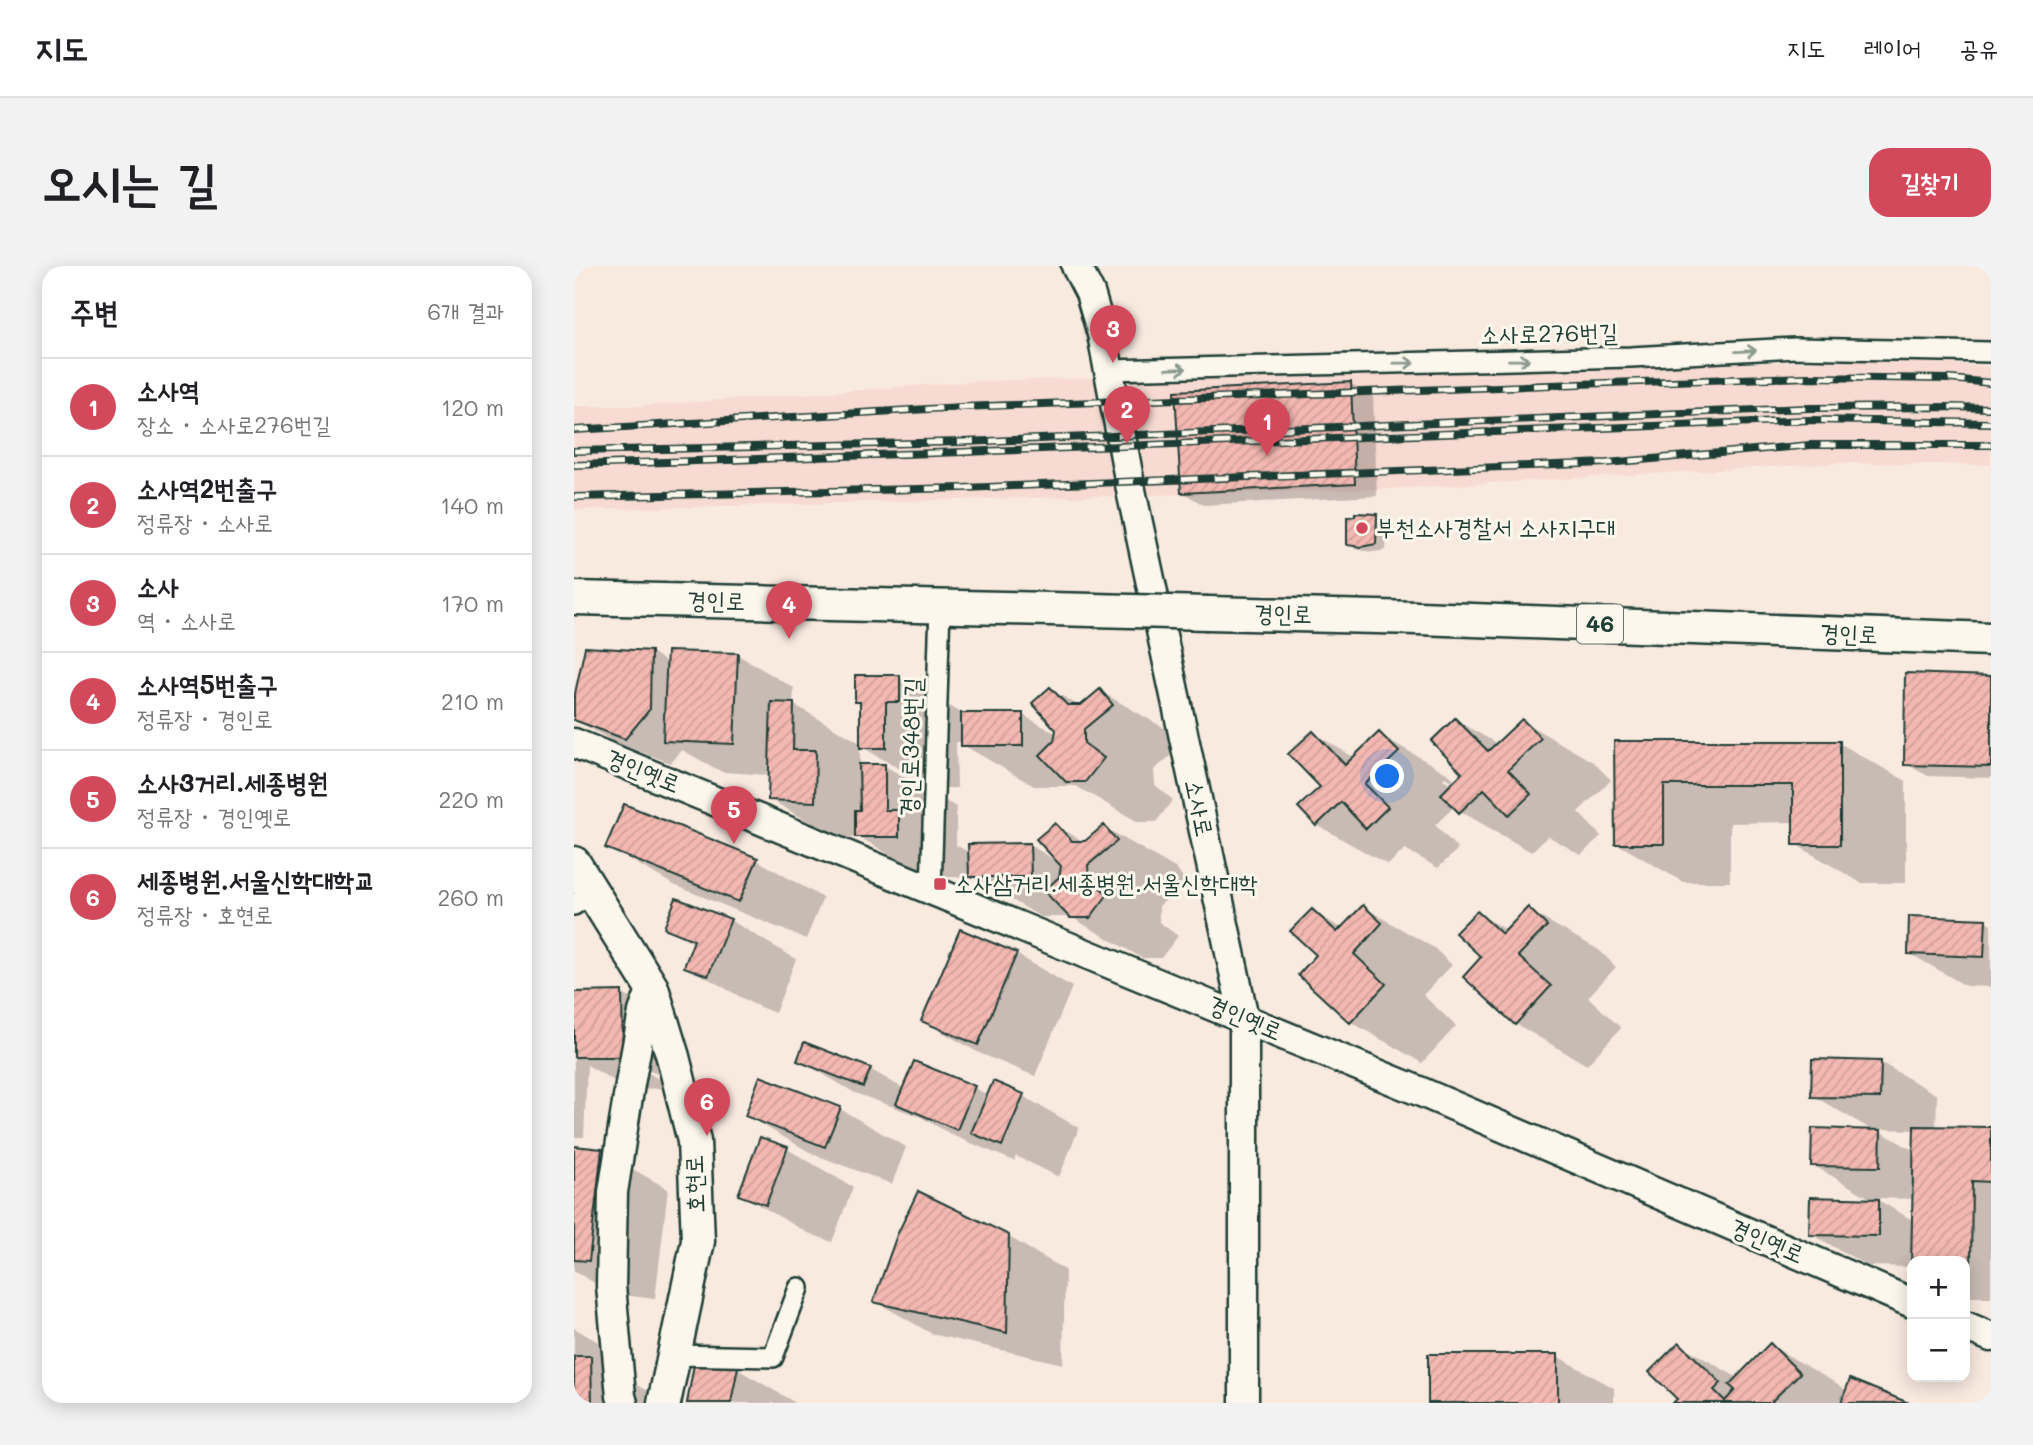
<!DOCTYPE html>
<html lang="ko">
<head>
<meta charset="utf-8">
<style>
	:root { --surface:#fff; --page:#f2f2f2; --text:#202124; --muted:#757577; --line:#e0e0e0; --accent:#d1495b }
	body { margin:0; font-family:Mali,"Poor Story",sans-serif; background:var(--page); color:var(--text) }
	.controls { position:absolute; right:21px; bottom:21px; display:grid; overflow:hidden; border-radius:14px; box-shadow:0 4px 18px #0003 }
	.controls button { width:63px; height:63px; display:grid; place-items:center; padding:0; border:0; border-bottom:2px solid var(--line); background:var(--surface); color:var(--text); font:35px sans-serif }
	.you { position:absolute; left:814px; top:511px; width:24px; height:24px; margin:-18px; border:5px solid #fff; border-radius:50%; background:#1a73e8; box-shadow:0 0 0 10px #1a73e833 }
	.badge { display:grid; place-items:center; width:46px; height:46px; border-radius:50%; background:var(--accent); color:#fff; font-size:23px; font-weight:700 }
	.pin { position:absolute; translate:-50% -58px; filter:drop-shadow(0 2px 4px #0008) }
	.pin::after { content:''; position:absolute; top:37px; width:24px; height:21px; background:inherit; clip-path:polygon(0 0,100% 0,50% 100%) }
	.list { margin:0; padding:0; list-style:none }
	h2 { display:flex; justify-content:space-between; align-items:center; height:91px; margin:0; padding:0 28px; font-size:30px }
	h2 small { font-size:23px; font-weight:400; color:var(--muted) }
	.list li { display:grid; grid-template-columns:46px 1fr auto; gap:21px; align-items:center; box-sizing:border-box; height:98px; padding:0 28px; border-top:2px solid var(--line) }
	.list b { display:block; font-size:26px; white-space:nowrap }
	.list p { margin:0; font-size:23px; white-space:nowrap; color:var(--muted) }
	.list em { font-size:23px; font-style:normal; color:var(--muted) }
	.map { position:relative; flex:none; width:1417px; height:1137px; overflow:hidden; border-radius:21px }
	header { display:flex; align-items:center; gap:42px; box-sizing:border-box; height:98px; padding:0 35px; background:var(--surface); border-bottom:2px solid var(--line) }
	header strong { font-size:33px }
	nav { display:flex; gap:38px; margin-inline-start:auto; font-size:24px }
	.intro { display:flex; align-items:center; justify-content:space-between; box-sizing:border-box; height:168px; padding:0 42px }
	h1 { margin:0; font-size:49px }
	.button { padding:18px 32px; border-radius:21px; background:var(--accent); color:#fff; font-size:24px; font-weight:700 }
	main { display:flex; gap:42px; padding:0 42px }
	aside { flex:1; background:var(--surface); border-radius:21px; box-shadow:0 4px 18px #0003 }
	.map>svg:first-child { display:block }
	.built { fill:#f7dbd2 }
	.shadow { fill:#0003; fill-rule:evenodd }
	.building { fill:url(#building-hatch); stroke:#1f3d34; stroke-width:2 }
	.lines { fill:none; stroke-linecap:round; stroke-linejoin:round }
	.street-casing { stroke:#1f3d34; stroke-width:24 }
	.secondary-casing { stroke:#1f3d34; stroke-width:33 }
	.primary-casing { stroke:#1f3d34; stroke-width:37 }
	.street { stroke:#fbf7ec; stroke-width:19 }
	.secondary { stroke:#fbf7ec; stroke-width:28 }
	.primary { stroke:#fbf7ec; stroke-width:32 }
	.rail-casing { stroke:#1f3d34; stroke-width:8 }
	.rail { stroke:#fbf7ec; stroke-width:5; stroke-dasharray:16; stroke-linecap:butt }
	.primary-bridge-casing { stroke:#1f3d34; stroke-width:37; stroke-linecap:butt }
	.primary-bridge { stroke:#fbf7ec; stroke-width:32 }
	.oneway { stroke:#8d9a90 }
	.poi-dot { fill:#d1495b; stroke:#fbf7ec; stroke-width:2.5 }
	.labels { text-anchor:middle; stroke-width:6; stroke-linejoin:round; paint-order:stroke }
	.shield { fill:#fbf7ec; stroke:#61756b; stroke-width:2 }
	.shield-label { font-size:23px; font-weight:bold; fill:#1f3d34 }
	.street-label { font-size:24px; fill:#1f3d34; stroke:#fbf7ec }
	.poi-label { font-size:24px; fill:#1f3d34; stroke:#fbf7ec; text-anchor:start }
</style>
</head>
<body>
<header>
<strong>지도</strong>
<nav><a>지도</a><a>레이어</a><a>공유</a></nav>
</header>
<div class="intro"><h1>오시는 길</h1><a class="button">길찾기</a></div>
<main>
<aside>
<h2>주변<small>6개 결과</small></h2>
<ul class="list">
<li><span class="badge">1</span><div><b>소사역</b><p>장소 · 소사로276번길</p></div><em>120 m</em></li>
<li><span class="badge">2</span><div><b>소사역2번출구</b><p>정류장 · 소사로</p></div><em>140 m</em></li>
<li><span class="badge">3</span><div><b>소사</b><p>역 · 소사로</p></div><em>170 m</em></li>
<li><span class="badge">4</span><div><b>소사역5번출구</b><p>정류장 · 경인로</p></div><em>210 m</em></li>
<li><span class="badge">5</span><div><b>소사3거리.세종병원</b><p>정류장 · 경인옛로</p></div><em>220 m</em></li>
<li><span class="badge">6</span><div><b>세종병원.서울신학대학교</b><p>정류장 · 호현로</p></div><em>260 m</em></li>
</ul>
</aside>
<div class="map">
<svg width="1417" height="1137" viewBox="0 0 1417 1137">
	<defs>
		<pattern id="building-hatch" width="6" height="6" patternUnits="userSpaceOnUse" patternTransform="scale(1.75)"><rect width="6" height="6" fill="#f3b8b1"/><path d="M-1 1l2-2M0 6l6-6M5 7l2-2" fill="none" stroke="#d09f99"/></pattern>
	</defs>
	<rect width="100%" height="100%" fill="#f9eae0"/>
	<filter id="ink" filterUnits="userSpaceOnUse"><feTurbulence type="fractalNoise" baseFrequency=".0143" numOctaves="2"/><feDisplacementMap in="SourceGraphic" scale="14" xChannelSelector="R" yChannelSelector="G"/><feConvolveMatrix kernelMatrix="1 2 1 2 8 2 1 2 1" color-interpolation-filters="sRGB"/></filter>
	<g filter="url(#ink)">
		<path class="built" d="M1317,94l100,7v98l-149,-2 -453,26 -815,21v-104h65l340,-25z"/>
		<path class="shadow" d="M777,118l22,13 4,99 -173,9 -22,-13z
			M802,250l11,6 -1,28 -13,2 -14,-2 -11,-6z
			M77,386l17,11 70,-8 56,33 -1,16 69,40v-40l-5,-3 42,-24 66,38h58l34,19 -7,-45 31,18 19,-16 71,41 11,14 -28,24 1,15 18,15 -17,22h-18l-62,-36h-42l-71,-41v-3h-7l1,46h-24l-73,-42v20h25l71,41v38l14,8 60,-8 28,17 -3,-37 31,18 18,-16 71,41 12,14 -28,24v16l19,14 -17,22h-19l-71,-41h-30l-72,-42v2h-41l-67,-39 -25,-1 -67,-38 1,-24 -48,-3 -40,-22 -11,13 -55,-20 -42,-24v-13z
			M1333,409l84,3v100l-63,-2 -22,-12z
			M881,454l43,24 24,-23 71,41 18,18 -33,32 23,24 -20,19 -33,-19 -17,16 -71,-41 -5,-5 -20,19 23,24 -20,19 -33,-19 -17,16 -71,-40 5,-38 -9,-54 42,25 24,-24 71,41 6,6 9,-8zM871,511l10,5 -2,3 -10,-6z
			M1042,477h223l67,38v102h-45l-66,-39v-22l-65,1v59h-47l-67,-39z
			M34,581l149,13 66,38 -17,41 -132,-54z
			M789,641l71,41 18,17 -29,30 33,31 -34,37 -71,-41 -51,-47 19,-20 -7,-44 31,18z
			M954,644l71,40 17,17 -28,30 33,31 -34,37 -71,-41 -33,-67 -6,-44 31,18z
			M156,654l66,39 -21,54 -22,-9 -67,-38 9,-22 -29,-17z
			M1412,655l5,3v63l-25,-1 -57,-33z
			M442,688l56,33 -37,89 -56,-23 -56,-32z
			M0,727h47l57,32 1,62 -53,-31v4l48,28 -46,1 -41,-24 -3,72h-10z
			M225,794l71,9 34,20 11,-26 60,25 14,8h34l56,32 -20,49 -43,-21 -2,5 -60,-25 -33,-19 -66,-24z
			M1306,796l57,33 -1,33 55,1v168h-21l-5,-3v-33h-53v6l-44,-1 -57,-32 62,-34 -60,-35 61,-34 -61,-35zM1302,863l40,1v22zM1301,932l40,1 -1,22z
			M266,843l66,38 -14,37 -79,-30 -66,-38z
			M0,882l27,3 67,38 -13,110 -41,-5 -40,-23z
			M213,883l66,38 -21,55 -26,-10 -66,-38z
			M435,971l56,33 -2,94 -131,-30 -57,-33z
			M0,1062l33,19 1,21 49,28v7h-83z
			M1105,1078l59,34 32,-33 71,41 6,6 58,11h-230l4,-4z
			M983,1090l57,32v15h-184z
			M163,1103l57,33 -1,1h-104z"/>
		<path class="building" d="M777,116l4,102 -174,9 -6,-102z
			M781,247l22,1 -1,30 -15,3 -14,-2v-28l8,-1z
			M11,381l66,4 -1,58 -25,30 -51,-19v-22z
			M93,385l71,2 -4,91 -71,-3z
			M1331,407l86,3v91l-87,-2z
			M281,409h45v27h-14v46h-26v-46h-5z
			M476,421l17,18h14l19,-16 13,16 -29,24v14l20,15 -19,24h-19l-26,-27 14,-14 2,-11 -24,-27z
			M197,436l23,1 -1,47h23l-1,52 -47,-2z
			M387,447h62v33h-62z
			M881,452l33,33 34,-32 19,19 -33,32 23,24 -22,21 -25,-26 -25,24 -18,-19 21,-21 -31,-32z
			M739,465l32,34 34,-33 20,20 -34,32 23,23 -22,22 -25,-27 -25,24 -18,-19 22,-20 -32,-33z
			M1040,475h226v104h-47v-60h-129v59h-49z
			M285,498h26v46h14v27h-44v-27h5z
			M50,538l134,54 -19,44 -134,-54z
			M481,557l17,18h13l19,-16 13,16 -29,24 1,14 19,15 -18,24h-20l-26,-27 15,-14 2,-11 -25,-27z
			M456,577l1,34h-62l-1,-33z
			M102,632l55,21 -23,57 -24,-9 10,-27 -30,-12z
			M789,639l19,18 -28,31 32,30 -36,39 -52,-48 18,-20 -26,-24 22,-22 25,23z
			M954,641l19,19 -29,30 33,30 -36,39 -52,-48 18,-20 -26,-24 22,-22 25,23z
			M1335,650l77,3 -2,38 -76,-3z
			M386,663l57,24 -39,92 -57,-24z
			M48,725l1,66h-49v-65z
			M230,776l67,26 -8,19 -66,-26z
			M1238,793l69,2 -1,37 -69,-1z
			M340,795l61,25 -18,44 -61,-26z
			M186,810l81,31 -16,40 -80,-31z
			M419,815l31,13 -22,52 -31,-13z
			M1340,860l77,1v55l-19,-1 -1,86 -6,-1v-5h-53l-1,4z
			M1238,862l69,2 -1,37 -69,-1z
			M186,871l28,10 -22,58 -28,-10z
			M0,880l28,3 -13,112 -15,-1z
			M344,925l91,44 -2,98 -134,-31 24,-67z
			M1236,931l69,2v37l-70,-1z
			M1105,1076l42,41 -7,7 11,11 10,-11 -6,-5 41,-42 30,30 -28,28 1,2h-100l4,-4 -28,-27z
			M854,1088h130v49h-130z
			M0,1090h17l1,47h-18z
			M121,1093l43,8 -7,36h-44z
			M1276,1113l59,24h-68z"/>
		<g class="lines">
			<g class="street-casing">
				<path id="street" d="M534,104l523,-13 164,-9 196,4
					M357,624l9,-284
					M0,639l19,-13
					M100,1089l99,2 26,-69"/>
			</g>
			<g class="secondary-casing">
				<path id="secondary" d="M502,0l14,27 12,41 30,161 112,523v385
					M0,477l845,348 493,212
					M1391,1060l26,11
					M49,1137l-2,-7 -10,-110 2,-94 17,-108 13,-72 9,-24"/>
			</g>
			<g class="primary-casing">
				<path id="primary" d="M0,332l519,12
					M634,347l211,5 572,21
					M0,597l78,125 21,69 21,84 4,100 -34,162"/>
			</g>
			<use href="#street" class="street"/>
			<use href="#secondary" class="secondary"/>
			<use href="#primary" class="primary"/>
			<g class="rail-casing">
				<path id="rail" d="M0,164l388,-23 644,-24 203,-6 141,2 41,4
					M0,185l388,-9 847,-34 141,-1 41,1
					M0,199l389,-13 848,-32 180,3
					M0,231l388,-9 645,-25 204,-18h180"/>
			</g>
			<use href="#rail" class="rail"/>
			<g class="primary-bridge-casing">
				<path id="primary-bridge" d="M519,344l115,3"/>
			</g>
			<use href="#primary-bridge" class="primary-bridge"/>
		</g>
		<defs><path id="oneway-shaft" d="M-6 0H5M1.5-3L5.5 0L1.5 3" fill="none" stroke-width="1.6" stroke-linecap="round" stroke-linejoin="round" transform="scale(1.75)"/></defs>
		<g class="oneway">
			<use href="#oneway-shaft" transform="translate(1172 85) rotate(-3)"/>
			<use href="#oneway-shaft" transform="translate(945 94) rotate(-1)"/>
			<use href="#oneway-shaft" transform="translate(830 97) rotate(-1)"/>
			<use href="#oneway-shaft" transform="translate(602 103) rotate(-2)"/>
		</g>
	</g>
	<g class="poi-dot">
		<circle cx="788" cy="262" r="7"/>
		<rect x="359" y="611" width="14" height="14" rx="3.5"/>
	</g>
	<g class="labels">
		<rect class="shield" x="1003" y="338.5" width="46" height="39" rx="5"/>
		<g class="shield-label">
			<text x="1026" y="366">46</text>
		</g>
		<g class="street-label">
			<text transform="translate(975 68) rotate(-1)" y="8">소사로276번길</text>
			<text transform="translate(142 335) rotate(1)" y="8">경인로</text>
			<text transform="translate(709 348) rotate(1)" y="8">경인로</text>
			<text transform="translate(1275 368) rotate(2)" y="8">경인로</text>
			<text transform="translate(337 481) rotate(-88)" y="8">경인로348번길</text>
			<text transform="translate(69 505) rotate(22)" y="8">경인옛로</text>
			<text transform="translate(625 542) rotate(78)" y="8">소사로</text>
			<text transform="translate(671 752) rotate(23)" y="8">경인옛로</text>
			<text transform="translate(121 918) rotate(-92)" y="8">호현로</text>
			<text transform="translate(1193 975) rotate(23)" y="8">경인옛로</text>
		</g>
		<g class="poi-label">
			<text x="802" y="270">부천소사경찰서 소사지구대</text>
			<text x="380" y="626">소사삼거리.세종병원.서울신학대학</text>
		</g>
	</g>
</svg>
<div class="controls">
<button>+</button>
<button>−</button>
</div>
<div class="you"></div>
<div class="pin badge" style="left:693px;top:190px">1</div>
<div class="pin badge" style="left:553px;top:178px">2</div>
<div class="pin badge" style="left:539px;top:97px">3</div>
<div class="pin badge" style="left:215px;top:373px">4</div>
<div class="pin badge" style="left:160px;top:578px">5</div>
<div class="pin badge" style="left:133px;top:870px">6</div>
</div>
</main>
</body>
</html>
